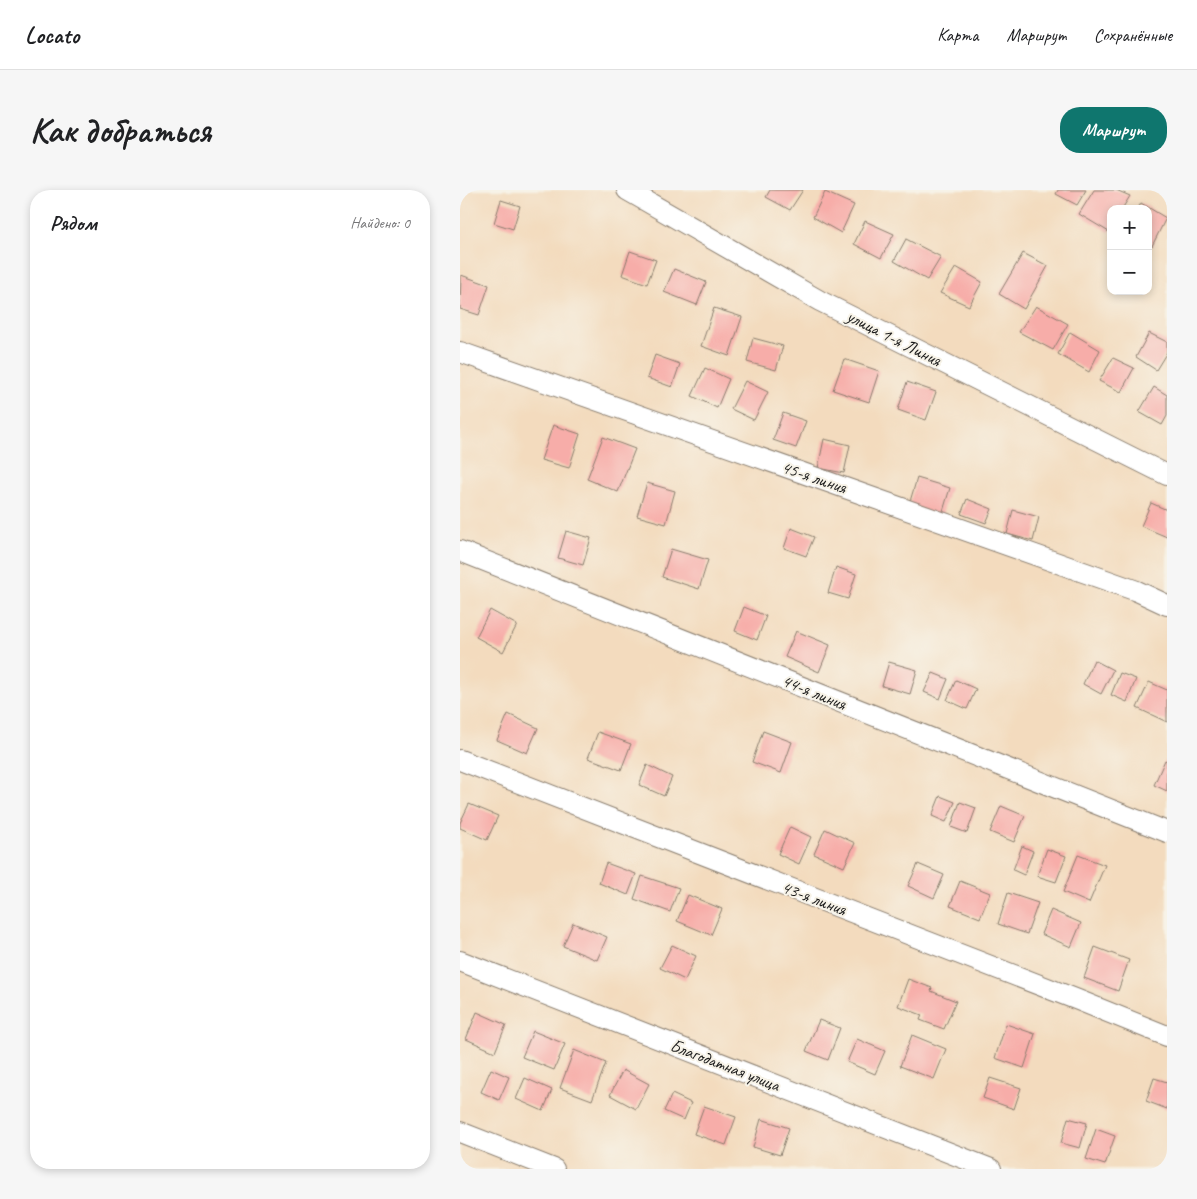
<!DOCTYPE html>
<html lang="ru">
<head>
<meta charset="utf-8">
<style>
	:root { --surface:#fff; --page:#f6f6f6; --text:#202124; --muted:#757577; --line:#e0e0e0; --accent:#0f766e }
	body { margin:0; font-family:Caveat,sans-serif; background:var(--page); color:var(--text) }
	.controls { position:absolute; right:15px; top:15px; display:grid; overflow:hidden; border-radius:10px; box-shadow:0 2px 8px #0003 }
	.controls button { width:45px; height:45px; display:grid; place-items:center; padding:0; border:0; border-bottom:1px solid var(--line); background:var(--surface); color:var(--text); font:25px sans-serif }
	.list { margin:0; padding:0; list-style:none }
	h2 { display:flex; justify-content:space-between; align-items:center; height:65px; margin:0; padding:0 20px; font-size:21px }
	h2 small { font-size:16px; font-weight:400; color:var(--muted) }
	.map { position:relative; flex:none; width:707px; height:979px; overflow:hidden; border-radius:20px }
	header { display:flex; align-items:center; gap:30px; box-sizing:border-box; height:70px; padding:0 25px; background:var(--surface); border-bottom:1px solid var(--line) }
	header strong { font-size:24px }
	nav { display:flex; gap:28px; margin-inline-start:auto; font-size:18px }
	.intro { display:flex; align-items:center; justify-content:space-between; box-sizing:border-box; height:120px; padding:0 30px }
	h1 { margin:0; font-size:35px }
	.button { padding:12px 22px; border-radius:20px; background:var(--accent); color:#fff; font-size:18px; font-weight:700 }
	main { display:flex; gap:30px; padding:0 30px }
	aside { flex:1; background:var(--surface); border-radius:20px; box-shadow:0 2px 8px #0003 }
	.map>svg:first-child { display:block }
	.building { fill:#f7ada9 }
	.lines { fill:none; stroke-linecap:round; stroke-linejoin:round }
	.street-casing { stroke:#887c6d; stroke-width:22 }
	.street { stroke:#fff; stroke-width:20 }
	.labels { text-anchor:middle; stroke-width:4; stroke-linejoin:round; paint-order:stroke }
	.street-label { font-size:18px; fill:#1c1c1c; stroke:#f7f3e8 }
</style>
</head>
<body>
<header>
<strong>Locato</strong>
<nav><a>Карта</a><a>Маршрут</a><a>Сохранённые</a></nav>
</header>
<div class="intro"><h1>Как добраться</h1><a class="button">Маршрут</a></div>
<main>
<aside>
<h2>Рядом<small>Найдено: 0</small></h2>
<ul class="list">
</ul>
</aside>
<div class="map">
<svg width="707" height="979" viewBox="0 0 707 979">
	<rect width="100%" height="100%" fill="#f7f3e8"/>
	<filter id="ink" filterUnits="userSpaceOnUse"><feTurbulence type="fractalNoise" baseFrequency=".02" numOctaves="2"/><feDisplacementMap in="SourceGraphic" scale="10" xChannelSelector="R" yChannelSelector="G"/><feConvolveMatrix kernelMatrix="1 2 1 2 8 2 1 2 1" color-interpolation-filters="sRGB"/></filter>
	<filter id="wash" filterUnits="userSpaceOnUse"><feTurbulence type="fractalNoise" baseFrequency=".0096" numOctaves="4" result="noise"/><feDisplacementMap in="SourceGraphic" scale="20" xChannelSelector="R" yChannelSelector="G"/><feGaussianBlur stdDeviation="1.12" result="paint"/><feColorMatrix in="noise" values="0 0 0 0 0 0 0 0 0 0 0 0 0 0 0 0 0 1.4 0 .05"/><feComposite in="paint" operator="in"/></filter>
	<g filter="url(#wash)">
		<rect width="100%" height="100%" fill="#f3dbbe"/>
		<g id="blocks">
			<path class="building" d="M310,0h33l-13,20 -24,-13z
				M598,0h28l-9,15 -21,-11z
				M634,0h22l14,6 -8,13h-11v20l-2,3 -30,-18z
				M365,2l29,13 -13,28 -28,-16z
				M41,10l19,6 -7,23 -19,-6z
				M681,13l25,15 -14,28 -4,-2v-35h-10z
				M405,31l29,13 -13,24 -27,-14z
				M446,49l35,18 -14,23 -33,-19z
				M170,61l26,9 -9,24 -25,-9z
				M563,63l25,13 -24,43 -25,-15z
				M496,77l26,15 -13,24 -29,-13z
				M214,79l32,13 -9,23 -33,-13z
				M1,85l28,10 -10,30 -19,-6z
				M576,116l32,18 -15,26 -34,-18z
				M254,118l28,9 -13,39 -28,-10z
				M610,142l30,18 -11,22 -31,-18z
				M689,143l18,9v10l-11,18 -20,-13z
				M293,148l30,8 -7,24 -29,-8z
				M195,165l25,9 -8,23 -25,-9z
				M653,168l21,10 -13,24 -22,-11z
				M384,169l35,12 -10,31 -36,-12z
				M245,178l24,11 -12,29 -25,-12z
				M285,191l23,11 -14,28 -23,-11z
				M447,192l29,10 -10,28 -28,-10z
				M694,197l13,8v21l-5,9 -23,-13z
				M323,223l23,8 -10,27 -23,-8z
				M93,235l27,9 -11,34 -28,-8z
				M143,247l32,12 -17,43 -31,-13z
				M364,249l26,6 -6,28 -26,-5z
				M457,288l33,10 -9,30 -33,-10z
				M187,293l28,8 -9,33 -29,-8z
				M507,309l25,10 -6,14 -25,-9z
				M691,313l16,7v27l-26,-11z
				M553,320l26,7 -6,24 -26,-7z
				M331,338l23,9 -8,19 -22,-8z
				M106,341l25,7 -8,27 -25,-7z
				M211,359l37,11 -9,29 -37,-12z
				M376,377l20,7 -8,25 -20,-6z
				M284,417l22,9 -9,24 -22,-9z
				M30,420l27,15 -14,27 -27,-15z
				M336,441l34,14 -11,27 -34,-15z
				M634,470l19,10 -12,24 -18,-10z
				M429,472l28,8 -7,24 -28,-8z
				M473,483l15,6 -8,20 -16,-7z
				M660,483l16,6 -9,23 -16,-7z
				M496,490l20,9 -9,20 -20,-9z
				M689,492l18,8v32l-30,-14z
				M48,524l30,14 -11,25 -30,-13z
				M303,541l29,11 -11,31 -29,-11z
				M138,542l33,12 -10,26 -33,-12z
				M705,570l2,1v30l-13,-6z
				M187,575l25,12 -8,19 -25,-11z
				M480,606l15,6 -9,20 -14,-6z
				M500,612l16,6 -9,25 -16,-6z
				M9,614l29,12 -11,24 -27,-12v-5z
				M541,616l24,10 -11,26 -24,-10z
				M330,637l21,10 -12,27 -21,-10z
				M365,639l30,14 -11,24 -30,-13z
				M562,656l11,5 -9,24 -11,-5z
				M587,659l19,7 -10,26 -19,-6z
				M618,665l27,10 -16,38 -26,-11z
				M146,673l30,11 -8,21 -29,-12z
				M458,674l26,11 -10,23 -26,-12z
				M182,686l37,12 -9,24 -36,-13z
				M500,691l30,12 -10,25 -30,-12z
				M548,703l30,10 -11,31 -29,-10z
				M228,705l34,14 -11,26 -34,-14z
				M591,720l30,13 -10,24 -30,-13z
				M113,733l34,14 -10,23 -34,-14z
				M212,755l24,11 -11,24 -25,-12z
				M635,757l34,13 -11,31 -34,-13z
				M448,789l24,9 -1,3 25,10 -12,28 -24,-9 2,-5 -24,-9z
				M17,822l29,13 -11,27 -29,-13z
				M359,830l21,8 -12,32 -22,-9z
				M546,834l29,10 -11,34 -29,-10z
				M73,841l32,13 -11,26 -32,-13z
				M452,845l34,14 -12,30 -34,-13z
				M397,849l28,12 -10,23 -28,-12z
				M114,860l32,13 -14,37 -32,-12z
				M31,879l18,8 -10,23 -18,-8z
				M163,880l26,14 -13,25 -26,-14z
				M65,888l27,12 -9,21 -27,-12z
				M530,888l31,10 -7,21 -31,-11z
				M694,888l13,4v27l-21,-8z
				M212,904l19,9 -7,17 -20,-9z
				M244,916l32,11 -10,28 -32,-11z
				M608,928l19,5 -7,25 -19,-5z
				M301,929l28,9 -9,27 -27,-8z
				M636,939l19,7 -10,29 -19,-6z"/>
		</g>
	</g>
	<g filter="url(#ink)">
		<use href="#blocks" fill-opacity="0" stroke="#887c6d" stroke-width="1"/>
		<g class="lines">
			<g class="street-casing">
				<path id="street" d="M167,0l193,111 347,174
					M0,162l677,239 30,14
					M0,361l707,281
					M0,570l618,240 89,36
					M0,771l531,208
					M0,942l94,37"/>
			</g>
			<use href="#street" class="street"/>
		</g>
	</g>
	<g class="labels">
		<g class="street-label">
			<text transform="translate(434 148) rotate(27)" y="6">улица 1-я Линия</text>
			<text transform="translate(354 287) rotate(19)" y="6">45-я линия</text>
			<text transform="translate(354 502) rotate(22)" y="6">44-я линия</text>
			<text transform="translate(354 708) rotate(21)" y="6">43-я линия</text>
			<text transform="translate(265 875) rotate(21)" y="6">Благодатная улица</text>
		</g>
	</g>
</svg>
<div class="controls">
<button>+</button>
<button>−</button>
</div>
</div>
</main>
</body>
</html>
